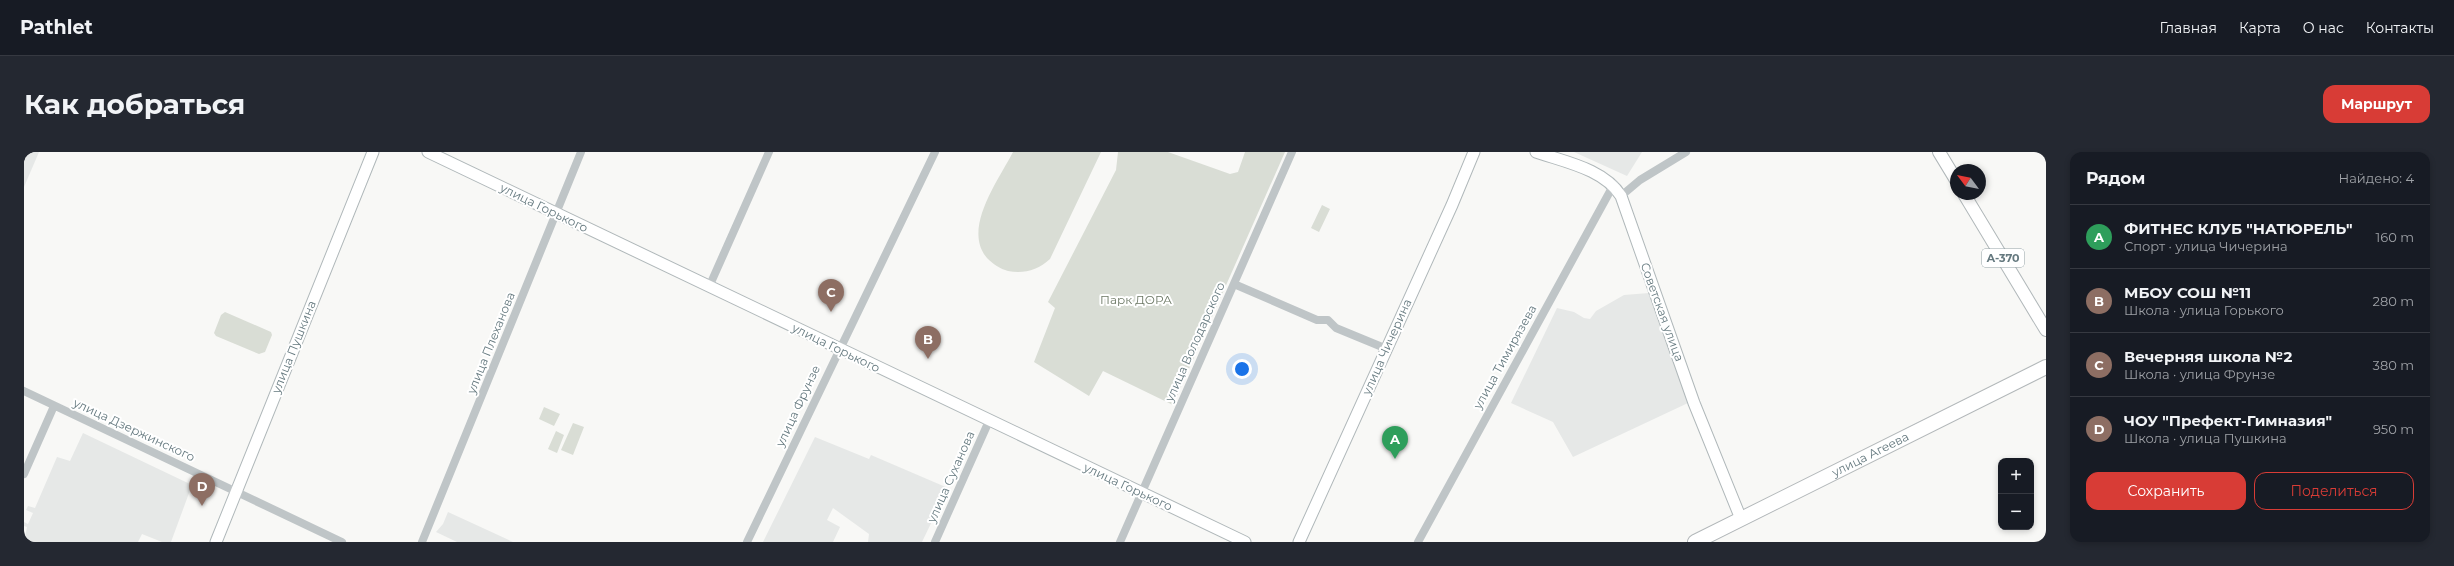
<!DOCTYPE html>
<html lang="ru">
<head>
<meta charset="utf-8">
<style>
	:root { --surface:#171b24; --page:#242831; --text:#f1f3f6; --muted:#9ea1a6; --line:#363941; --accent:#d83c36 }
	body { margin:0; font-family:Montserrat,sans-serif; background:var(--page); color:var(--text) }
	.controls { position:absolute; right:12px; bottom:12px; display:grid; overflow:hidden; border-radius:8px; box-shadow:0 2px 6px #0003 }
	.controls button { width:36px; height:36px; display:grid; place-items:center; padding:0; border:0; border-bottom:1px solid var(--line); background:var(--surface); color:var(--text); font:20px sans-serif }
	.compass { position:absolute; left:1926px; top:12px; width:36px; height:36px; border-radius:50%; background:var(--surface); box-shadow:0 2px 6px #0003; rotate:302deg }
	.you { position:absolute; left:1218px; top:217px; width:14px; height:14px; margin:-10px; border:3px solid #fff; border-radius:50%; background:#1a73e8; box-shadow:0 0 0 6px #1a73e833 }
	.badge { display:grid; place-items:center; width:26px; height:26px; border-radius:50%; background:var(--accent); color:#fff; font-size:13px; font-weight:700 }
	.pin { position:absolute; translate:-50% -33px; filter:drop-shadow(0 1px 2px #0008) }
	.pin::after { content:''; position:absolute; top:21px; width:14px; height:12px; background:inherit; clip-path:polygon(0 0,100% 0,50% 100%) }
	.list { margin:0; padding:0; list-style:none }
	h2 { display:flex; justify-content:space-between; align-items:center; height:52px; margin:0; padding:0 16px; font-size:17px }
	h2 small { font-size:13px; font-weight:400; color:var(--muted) }
	.list li { display:grid; grid-template-columns:26px 1fr auto; gap:12px; align-items:center; box-sizing:border-box; height:64px; padding:0 16px; border-top:1px solid var(--line) }
	.list b { display:block; font-size:15px; white-space:nowrap }
	.list p { margin:0; font-size:13px; white-space:nowrap; color:var(--muted) }
	.list em { font-size:13px; font-style:normal; color:var(--muted) }
	.actions { display:flex; gap:8px; padding:12px 16px }
	.actions a { flex:1; padding:9px 0; border:1px solid var(--accent); border-radius:12px; text-align:center; font-size:14px; color:var(--accent) }
	.actions .main { background:var(--accent); color:#fff }
	.map { position:relative; flex:none; width:2022px; height:390px; overflow:hidden; border-radius:12px }
	header { display:flex; align-items:center; gap:24px; box-sizing:border-box; height:56px; padding:0 20px; background:var(--surface); border-bottom:1px solid var(--line) }
	header strong { font-size:19px }
	nav { display:flex; gap:22px; margin-inline-start:auto; font-size:14px }
	.intro { display:flex; align-items:center; justify-content:space-between; box-sizing:border-box; height:96px; padding:0 24px }
	h1 { margin:0; font-size:28px }
	.button { padding:10px 18px; border-radius:12px; background:var(--accent); color:#fff; font-size:14px; font-weight:700 }
	main { display:flex; gap:24px; padding:0 24px }
	aside { flex:1; background:var(--surface); border-radius:12px; box-shadow:0 2px 6px #0003 }
	.map>svg:first-child { display:block }
	.built { fill:#e6e8e7 }
	.green { fill:#d9ddd5 }
	.lines { fill:none; stroke-linecap:round; stroke-linejoin:round }
	.secondary-casing { stroke:#b0b8ba; stroke-width:13 }
	.primary-casing { stroke:#b1b8ba; stroke-width:14 }
	.highway-casing { stroke:#b3b8ba; stroke-width:16 }
	.street { stroke:#bfc5c7; stroke-width:8 }
	.secondary { stroke:#fff; stroke-width:11 }
	.primary { stroke:#fff; stroke-width:12 }
	.highway { stroke:#fff; stroke-width:14 }
	.labels { text-anchor:middle; stroke-width:4; stroke-linejoin:round; paint-order:stroke }
	.shield { fill:#fff; stroke:#93a1a5; stroke-width:1 }
	.shield-label { font-size:11px; font-weight:bold; fill:#65797f }
	.street-label { font-size:12px; fill:#65797f; stroke:#fff }
	.park-label { font-size:12px; fill:#6b7764; stroke:#fff }
</style>
</head>
<body>
<header>
<strong>Pathlet</strong>
<nav><a>Главная</a><a>Карта</a><a>О нас</a><a>Контакты</a></nav>
</header>
<div class="intro"><h1>Как добраться</h1><a class="button">Маршрут</a></div>
<main>
<div class="map">
<svg width="2022" height="390" viewBox="0 0 2022 390">
	<rect width="100%" height="100%" fill="#f8f8f6"/>
	<path class="built" d="M0,0h15l-15,35z
		M1550,0h68l-15,24z
		M1625,141l39,110 -115,54 -20,-35 -42,-19 46,-95 17,4 10,6 6,1 6,-8 28,-16z
		M59,281l109,52 -21,57h-9l-20,-8 -4,8h-114l3,-15 -3,-1v-4l4,2 5,-11 -7,-3 2,-4 7,2 22,-51 13,4z
		M791,285l54,22 2,-4 77,33 -26,54h-54l1,-8 -36,-26 -6,12 13,7 -7,15h-70z
		M424,360l65,30h-56l-21,-10 7,-8z"/>
	<path class="green" d="M989,0h88l-51,107c-12,11 -26,15 -42,12 -8,-2 -15,-7 -21,-13 -25,-29 11,-77 26,-106z
		M1094,0h50l62,22 8,-2 7,-20h40l-112,253 -70,-34 -14,25 -55,-34 21,-54 -7,-6 68,-132z
		M1298,53l8,4 -11,23 -8,-4z
		M201,160l46,20 1,3 -7,17 -6,2 -43,-18 -2,-3 7,-18z
		M520,255l16,7 -6,12 -15,-7z
		M549,271l11,4 -11,28 -12,-5z
		M532,279l8,4 -7,18 -9,-4z"/>
	<g class="lines">
		<g class="secondary-casing">
			<path id="secondary" d="M404,0l817,390
				M1512,0c29,10 68,17 85,44l73,207 47,116
				M192,390l157,-390
				M1275,390l153,-337 22,-53"/>
		</g>
		<g class="primary-casing">
			<path id="primary" d="M1915,0l17,28
				M1940,42l82,136"/>
		</g>
		<g class="highway-casing">
			<g id="highway">
				<path id="s1" d="M1671,390l351,-175"/>
			</g>
		</g>
		<path class="street" d="M1597,44l19,-16 46,-28
			M1210,132l83,36h11l8,8 51,21
			M685,135l60,-135
			M0,239l318,151
			M0,322l30,-68
			M398,390l159,-390
			M723,390l188,-390
			M911,390l54,-121
			M1096,390l172,-390
			M1394,390l196,-358"/>
		<use href="#secondary" class="secondary"/>
		<use href="#primary" class="primary"/>
		<use href="#highway" class="highway"/>
	</g>
	<g class="labels">
		<rect class="shield" x="1958" y="97" width="42" height="18" rx="3"/>
		<g class="shield-label">
			<text x="1979" y="110">А-370</text>
		</g>
		<g class="street-label">
			<text transform="translate(520 56) rotate(26)" y="4">улица Горького</text>
			<text transform="translate(1638 160) rotate(70)" y="4">Советская улица</text>
			<text transform="translate(1171 190) rotate(-66)" y="4">улица Володарского</text>
			<text transform="translate(467 191) rotate(-68)" y="4">улица Плеханова</text>
			<text transform="translate(270 195) rotate(-68)" y="4">улица Пушкина</text>
			<text transform="translate(1363 195) rotate(-66)" y="4">улица Чичерина</text>
			<text transform="translate(812 196) rotate(26)" y="4">улица Горького</text>
			<text transform="translate(1481 205) rotate(-61)" y="4">улица Тимирязева</text>
			<text transform="translate(774 254) rotate(-65)" y="4">улица Фрунзе</text>
			<text transform="translate(110 278) rotate(25)" y="4">улица Дзержинского</text>
			<text dy="4" stroke="none"><textPath href="#s1" startOffset="196">улица Агеева</textPath></text>
			<text transform="translate(927 325) rotate(-66)" y="4">улица Суханова</text>
			<text transform="translate(1104 335) rotate(25)" y="4">улица Горького</text>
		</g>
		<g class="park-label">
			<text x="1112" y="152">Парк ДОРА</text>
		</g>
	</g>
</svg>
<div class="controls">
<button>+</button>
<button>−</button>
</div>
<svg class="compass" viewBox="-18 -18 36 36"><path d="M0-13l5 13h-10z" fill="#e53935"/><path d="M0 13l5-13h-10z" fill="#9ea1a6"/></svg>
<div class="you"></div>
<div class="pin badge" style="left:1371px;top:307px;background:#2e9e5b">A</div>
<div class="pin badge" style="left:904px;top:207px;background:#8d6e63">B</div>
<div class="pin badge" style="left:807px;top:160px;background:#8d6e63">C</div>
<div class="pin badge" style="left:178px;top:354px;background:#8d6e63">D</div>
</div>
<aside>
<h2>Рядом<small>Найдено: 4</small></h2>
<ul class="list">
<li><span class="badge" style="background:#2e9e5b">A</span><div><b>ФИТНЕС КЛУБ &quot;НАТЮРЕЛЬ&quot;</b><p>Спорт · улица Чичерина</p></div><em>160 m</em></li>
<li><span class="badge" style="background:#8d6e63">B</span><div><b>МБОУ СОШ №11</b><p>Школа · улица Горького</p></div><em>280 m</em></li>
<li><span class="badge" style="background:#8d6e63">C</span><div><b>Вечерняя школа №2</b><p>Школа · улица Фрунзе</p></div><em>380 m</em></li>
<li><span class="badge" style="background:#8d6e63">D</span><div><b>ЧОУ &quot;Префект-Гимназия&quot;</b><p>Школа · улица Пушкина</p></div><em>950 m</em></li>
</ul>
<div class="actions"><a class="main">Сохранить</a><a>Поделиться</a></div>
</aside>
</main>
</body>
</html>
